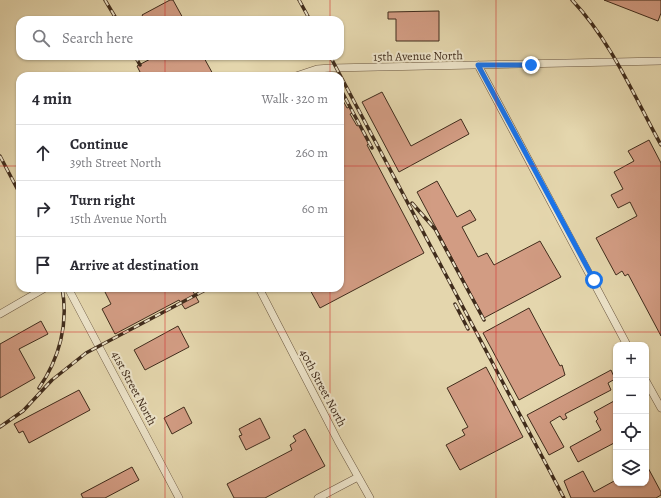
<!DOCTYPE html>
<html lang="en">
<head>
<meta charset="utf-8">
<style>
	:root { --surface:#fff; --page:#f2f2f3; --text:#2b2b33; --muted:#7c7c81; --line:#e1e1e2 }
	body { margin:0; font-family:Alegreya,serif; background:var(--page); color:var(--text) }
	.controls { position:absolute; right:12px; bottom:12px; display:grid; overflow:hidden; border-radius:8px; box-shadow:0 1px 3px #0004 }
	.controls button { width:36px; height:36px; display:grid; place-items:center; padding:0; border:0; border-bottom:1px solid var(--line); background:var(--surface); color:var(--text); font:20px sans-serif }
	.stop { position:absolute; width:12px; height:12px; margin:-9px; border:3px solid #1a73e8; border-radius:50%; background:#fff }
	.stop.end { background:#1a73e8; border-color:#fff; box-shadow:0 1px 4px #0008 }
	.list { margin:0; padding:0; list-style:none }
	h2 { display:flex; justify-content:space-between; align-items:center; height:52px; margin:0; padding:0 16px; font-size:17px }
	h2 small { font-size:13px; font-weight:400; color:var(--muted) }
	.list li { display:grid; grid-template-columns:26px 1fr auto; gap:12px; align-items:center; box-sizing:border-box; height:56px; padding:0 16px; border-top:1px solid var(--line) }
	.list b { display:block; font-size:15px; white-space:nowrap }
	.list p { margin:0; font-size:13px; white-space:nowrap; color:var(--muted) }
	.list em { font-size:13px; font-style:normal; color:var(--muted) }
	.icon { flex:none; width:22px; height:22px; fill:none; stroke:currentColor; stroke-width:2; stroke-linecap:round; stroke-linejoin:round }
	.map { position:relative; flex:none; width:661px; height:498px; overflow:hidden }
	.search { position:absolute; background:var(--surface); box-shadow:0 1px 3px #0004; left:16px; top:16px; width:328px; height:44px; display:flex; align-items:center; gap:10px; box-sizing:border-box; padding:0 14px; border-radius:12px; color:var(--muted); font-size:15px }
	.panel { position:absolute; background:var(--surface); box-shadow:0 1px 3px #0004; left:16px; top:72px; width:328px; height:220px; border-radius:12px }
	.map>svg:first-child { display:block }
	.building { fill:#d29c83; stroke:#402c1c }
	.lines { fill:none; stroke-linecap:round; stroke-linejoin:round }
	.street-casing { stroke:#695640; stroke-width:8 }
	.street { stroke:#ede4ca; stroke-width:7 }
	.rail-casing { stroke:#402c1c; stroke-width:3.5 }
	.rail { stroke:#ede4ca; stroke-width:2; stroke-dasharray:6; stroke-linecap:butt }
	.route { stroke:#1a73e8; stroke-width:5 }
	.grid { fill:none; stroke:#d62828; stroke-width:1; stroke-opacity:0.55 }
	.labels { text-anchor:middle; stroke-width:4; stroke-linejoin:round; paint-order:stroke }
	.street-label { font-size:12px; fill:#402c1c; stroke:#ede4ca }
</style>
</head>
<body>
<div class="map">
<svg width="661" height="498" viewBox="0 0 661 498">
	<rect width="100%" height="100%" fill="#e4d6ad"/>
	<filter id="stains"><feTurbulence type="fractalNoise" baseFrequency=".005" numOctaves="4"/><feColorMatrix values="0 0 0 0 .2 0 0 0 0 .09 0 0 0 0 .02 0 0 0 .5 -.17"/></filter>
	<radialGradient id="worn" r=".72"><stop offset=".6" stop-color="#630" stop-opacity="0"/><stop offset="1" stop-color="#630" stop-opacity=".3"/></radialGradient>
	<path class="building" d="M170,0h3l11,20h-39l-3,-5z
		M604,0h57v13l-3,8z
		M439,11v30h-43v-22h-8v-7z
		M156,56h47l11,20h-72l-5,-10z
		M382,92l29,54 50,-27 8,15 -70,38 -37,-70z
		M340,95l7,13 3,-1 3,6 -3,1 7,12 2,-1 7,12 3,6 -2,2 57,108 -104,55 -11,-20h31z
		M649,140l12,23v173l-33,-62 -3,2 -3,-5 -6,4 -20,-37 41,-22 -7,-14 -12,6 -7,-13 12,-6 -9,-17 20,-11 -6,-10z
		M437,181l20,36 13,-7 6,10 -14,7 16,30 9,-4 7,12 46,-24 21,36 -77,41 -67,-126z
		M103,288h88l8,14 -14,7 -6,-9 -64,34 -13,-25 9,-5z
		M529,308l31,58 2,-1 3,10 -46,25 -36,-67z
		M41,321l7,13 -29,15 16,29 -35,20v-54z
		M178,326l11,21 -44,23 -11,-20z
		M486,367l37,70 -63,33 -14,-25 19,-10 -3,-5 6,-3 -21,-39z
		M611,370l4,9 -7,4 3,7 -46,24 2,4 -4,2 -3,-4 -10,6 14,25 -15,8 -22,-40z
		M79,390l11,20 -61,33 -6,-12 -4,2 -5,-9z
		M614,401l2,3v38l-38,20 -8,-15 31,-17 -5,-9 2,-2 -4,-7z
		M184,407l8,16 -20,11 -8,-16z
		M260,418l10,20 -24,12 -7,-14 3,-1 -3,-6z
		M305,429l20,37 -60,32h-31l-7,-14 65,-34 -2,-5 6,-4 -3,-5z
		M646,464l15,28v3l-5,3h-85l-7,-17 19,-10 11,21 22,-12v3h30z
		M132,467l7,13 -34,18h-22l-2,-4z"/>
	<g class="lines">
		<g class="street-casing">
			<path id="street" d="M478,65l149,280
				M296,76l21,-7 14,-1 330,-7
				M68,288l111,210
				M259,288l79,153 32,57
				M0,314l45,-26
				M646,381l15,27
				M318,498l40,-21"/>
		</g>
		<use href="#street" class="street"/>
		<g class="rail-casing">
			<path id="rail" d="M105,0l12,20
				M299,0l11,20
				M572,0c39,41 62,96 89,145
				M135,56l5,9
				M330,56l234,442
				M340,88l32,60
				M0,156l20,38
				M412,203l23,26 49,91
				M455,304l13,25
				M39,388c20,-29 30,-64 23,-100
				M0,427l23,-16 29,-31 34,-27 123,-65"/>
		</g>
		<use href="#rail" class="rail"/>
	</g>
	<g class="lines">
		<path class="route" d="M531,65h-53l116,215"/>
	</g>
	<path class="grid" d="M165,0v20M330,0v20M496,0v498M165,56v20M330,56v20M0,166h20M340,166h321M165,288v210M330,288v210M0,332h661"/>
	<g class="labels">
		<g class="street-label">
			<text transform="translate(418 56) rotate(-1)" y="4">15th Avenue North</text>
			<text transform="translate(134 388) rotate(62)" y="4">41st Street North</text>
			<text transform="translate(323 388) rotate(62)" y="4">40th Street North</text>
		</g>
	</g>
	<rect width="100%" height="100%" filter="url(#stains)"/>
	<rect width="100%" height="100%" fill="url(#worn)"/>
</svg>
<div class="controls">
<button>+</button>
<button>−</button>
<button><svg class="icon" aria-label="locate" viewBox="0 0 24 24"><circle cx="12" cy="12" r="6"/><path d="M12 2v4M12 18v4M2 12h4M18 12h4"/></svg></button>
<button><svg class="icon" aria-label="layers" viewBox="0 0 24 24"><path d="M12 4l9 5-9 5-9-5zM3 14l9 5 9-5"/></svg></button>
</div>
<div class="stop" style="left:594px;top:280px"></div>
<div class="stop end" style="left:531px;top:65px"></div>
<div class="search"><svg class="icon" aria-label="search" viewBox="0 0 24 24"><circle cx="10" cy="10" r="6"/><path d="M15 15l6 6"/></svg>Search here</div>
<section class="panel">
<h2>4 min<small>Walk · 320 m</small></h2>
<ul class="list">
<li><svg class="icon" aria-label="ahead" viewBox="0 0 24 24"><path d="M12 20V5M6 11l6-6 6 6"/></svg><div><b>Continue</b><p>39th Street North</p></div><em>260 m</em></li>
<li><svg class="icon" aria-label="right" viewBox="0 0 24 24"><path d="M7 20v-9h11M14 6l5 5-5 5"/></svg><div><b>Turn right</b><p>15th Avenue North</p></div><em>60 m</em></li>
<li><svg class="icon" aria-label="arrive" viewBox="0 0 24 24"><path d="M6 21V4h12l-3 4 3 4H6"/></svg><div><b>Arrive at destination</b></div></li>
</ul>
</section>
</div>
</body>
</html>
